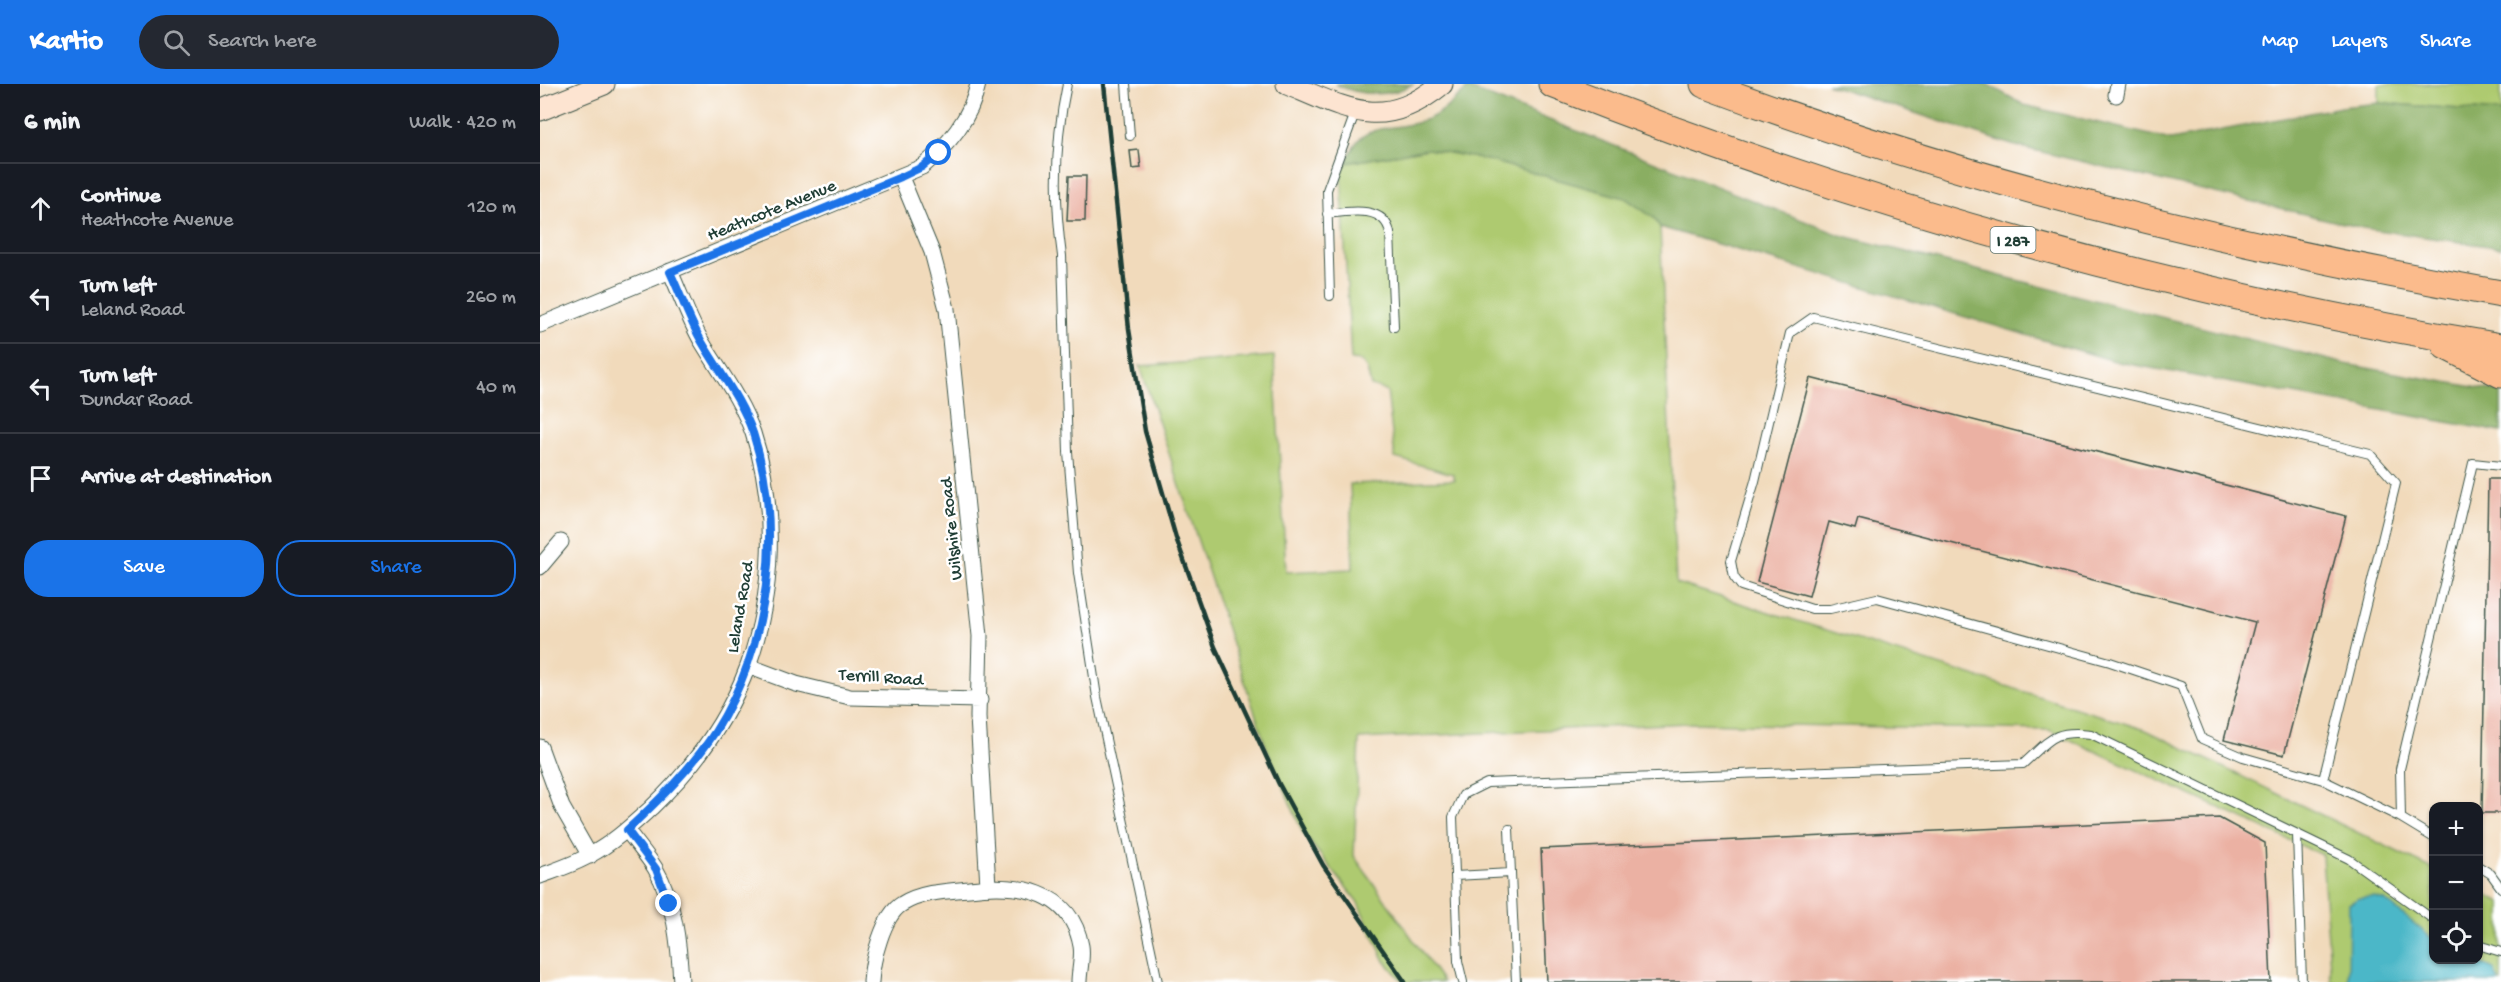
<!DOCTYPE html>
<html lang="en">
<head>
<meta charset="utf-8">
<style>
	:root { --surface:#171b24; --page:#242831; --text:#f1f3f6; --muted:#9ea1a6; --line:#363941; --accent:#1a73e8 }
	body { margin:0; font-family:"Gochi Hand",sans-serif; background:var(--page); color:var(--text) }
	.controls { position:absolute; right:18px; bottom:18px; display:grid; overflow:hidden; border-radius:12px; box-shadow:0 2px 4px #0004 }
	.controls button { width:54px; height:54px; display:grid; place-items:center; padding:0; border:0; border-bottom:2px solid var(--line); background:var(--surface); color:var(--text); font:30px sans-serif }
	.stop { position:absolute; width:18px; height:18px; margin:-14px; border:4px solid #1a73e8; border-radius:50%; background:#fff }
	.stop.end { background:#1a73e8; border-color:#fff; box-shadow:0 2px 6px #0008 }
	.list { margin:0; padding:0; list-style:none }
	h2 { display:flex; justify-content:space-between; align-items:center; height:78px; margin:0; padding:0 24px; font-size:26px }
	h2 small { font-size:20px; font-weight:400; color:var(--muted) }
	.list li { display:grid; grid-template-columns:39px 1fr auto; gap:18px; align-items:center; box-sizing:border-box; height:90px; padding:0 24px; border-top:2px solid var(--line) }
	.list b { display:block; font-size:22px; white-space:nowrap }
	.list p { margin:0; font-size:20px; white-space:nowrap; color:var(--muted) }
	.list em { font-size:20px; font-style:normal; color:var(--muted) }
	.actions { display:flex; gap:12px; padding:18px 24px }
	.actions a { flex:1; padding:14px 0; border:2px solid var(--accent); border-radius:24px; text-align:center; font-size:21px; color:var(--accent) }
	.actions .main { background:var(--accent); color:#fff }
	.icon { flex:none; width:33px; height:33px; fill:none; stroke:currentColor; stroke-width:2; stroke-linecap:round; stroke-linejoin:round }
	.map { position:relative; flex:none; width:1961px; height:898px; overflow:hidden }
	header { display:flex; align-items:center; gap:36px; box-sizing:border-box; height:84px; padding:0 30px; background:var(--accent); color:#fff }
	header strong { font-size:28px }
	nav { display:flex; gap:33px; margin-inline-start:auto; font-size:21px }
	.search { width:420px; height:54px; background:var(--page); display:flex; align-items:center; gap:15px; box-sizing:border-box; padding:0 21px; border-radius:33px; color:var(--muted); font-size:22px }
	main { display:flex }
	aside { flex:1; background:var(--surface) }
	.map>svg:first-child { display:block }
	.green { fill:#aeca70; stroke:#668452; stroke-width:1.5 }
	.forest { fill:#8aae62; stroke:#54764b; stroke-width:1.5 }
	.water { fill:#4cb7c8; stroke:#367a7e; stroke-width:1.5 }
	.building { fill:#ebb1a3 }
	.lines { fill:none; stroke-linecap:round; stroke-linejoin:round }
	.lane-casing { stroke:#3e5548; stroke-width:10 }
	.street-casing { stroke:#3e5548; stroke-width:17 }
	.secondary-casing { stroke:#3e5548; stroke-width:23 }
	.highway-casing { stroke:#3e5548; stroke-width:29 }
	.lane { stroke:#fff; stroke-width:8 }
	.street { stroke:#fff; stroke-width:15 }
	.secondary { stroke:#fde4d1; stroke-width:21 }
	.highway { stroke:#fbbb8c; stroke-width:27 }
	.rail { stroke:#1f3d34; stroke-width:4.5 }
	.route { stroke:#1a73e8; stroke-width:8 }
	.labels { text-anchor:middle; stroke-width:5; stroke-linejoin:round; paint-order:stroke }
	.shield { fill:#fff; stroke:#627771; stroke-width:1.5 }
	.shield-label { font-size:16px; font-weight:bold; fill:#1f3d34 }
	.street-label { font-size:18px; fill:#1f3d34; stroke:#fff }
</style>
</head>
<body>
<header>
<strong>Kartio</strong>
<div class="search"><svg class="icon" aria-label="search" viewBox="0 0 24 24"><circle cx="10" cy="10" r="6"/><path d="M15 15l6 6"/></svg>Search here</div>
<nav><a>Map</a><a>Layers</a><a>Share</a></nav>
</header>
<main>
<aside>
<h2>6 min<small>Walk · 420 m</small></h2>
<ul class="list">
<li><svg class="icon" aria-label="ahead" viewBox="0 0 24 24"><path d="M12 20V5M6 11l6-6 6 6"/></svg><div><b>Continue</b><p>Heathcote Avenue</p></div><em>120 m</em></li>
<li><svg class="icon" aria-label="left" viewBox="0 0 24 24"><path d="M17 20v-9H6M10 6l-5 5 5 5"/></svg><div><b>Turn left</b><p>Leland Road</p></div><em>260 m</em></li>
<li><svg class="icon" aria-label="left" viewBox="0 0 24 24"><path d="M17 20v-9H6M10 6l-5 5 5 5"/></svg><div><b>Turn left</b><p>Dundar Road</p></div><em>40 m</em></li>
<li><svg class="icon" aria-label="arrive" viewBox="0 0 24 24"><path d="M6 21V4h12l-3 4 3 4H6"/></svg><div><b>Arrive at destination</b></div></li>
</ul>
<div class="actions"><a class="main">Save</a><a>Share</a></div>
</aside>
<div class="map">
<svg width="1961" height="898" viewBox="0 0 1961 898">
	<rect width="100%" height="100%" fill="#fff"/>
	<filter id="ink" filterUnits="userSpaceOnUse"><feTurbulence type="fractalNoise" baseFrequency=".0167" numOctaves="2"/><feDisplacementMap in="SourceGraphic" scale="12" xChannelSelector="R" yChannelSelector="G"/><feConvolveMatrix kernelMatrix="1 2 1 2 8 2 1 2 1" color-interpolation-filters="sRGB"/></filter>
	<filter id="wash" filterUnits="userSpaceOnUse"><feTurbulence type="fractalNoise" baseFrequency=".008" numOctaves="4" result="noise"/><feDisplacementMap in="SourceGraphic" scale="24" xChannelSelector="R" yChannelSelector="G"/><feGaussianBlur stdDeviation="1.35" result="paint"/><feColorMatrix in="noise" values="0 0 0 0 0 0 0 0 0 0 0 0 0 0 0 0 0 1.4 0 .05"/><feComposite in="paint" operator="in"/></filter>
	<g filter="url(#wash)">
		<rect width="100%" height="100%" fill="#f1dabb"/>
		<path class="green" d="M1839,0h122v28l-122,-9z
			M888,65l59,11 138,38 29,20 6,9 16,356 470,147 287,139 1,91h44l1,-69 22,11v80h-170l-9,-127 -273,-125 -361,-7 -329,16 -5,117 89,126h-40l-18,-21 -28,-60 -54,-68 -37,-87 -126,-380 134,-10 12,216 67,-3 -3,-85 105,-4 -2,-6 -58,-16 -8,-67 -16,-5 -4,-17 -6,-8 -10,-1 -10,-186 5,-11z"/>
		<path class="forest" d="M795,0h78c-24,14 -53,12 -78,0z
			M1287,0h160l37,21 147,35 170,-33 38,-4 122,9v136l-138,-20 -351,-83z
			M928,4l372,147 505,129 156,28v40l-383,-70 -458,-135 -6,-9 -29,-20 -138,-38 -59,-11 -82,14c16,-45 39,-29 76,-42 19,-6 32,-20 46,-33z"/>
		<path class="water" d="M1834,813l11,3 48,39 1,21h39l21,9 5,13h-151l1,-78 10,-6z"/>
		<g id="blocks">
			<path class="building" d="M599,66l2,18 -9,1 -2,-18z
				M529,92h17l-1,45h-18z
				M1270,294l536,138 -62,239 -60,-15 31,-118 -397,-103 -3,10 -26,-7 -20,74 -52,-14z
				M1948,395h13v334h-19z
				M1679,734l46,25 6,139h-724l-6,-133z"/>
		</g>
	</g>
	<g filter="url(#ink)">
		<use href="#blocks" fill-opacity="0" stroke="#3e5548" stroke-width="1.5"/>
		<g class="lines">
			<g class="lane-casing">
				<path id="lane" d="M527,0c-12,56 -13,115 -5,172l6,196 10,121 19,124 61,285
					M586,0l4,52
					M787,130c23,-3 58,-9 63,19l4,94
					M790,212l-3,-106 28,-77
					M1783,696l73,-297 -26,-29 -557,-137 -23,16 -35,148 -24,80 3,16 7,9 71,23h18l47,-11 233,64 71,24 21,53 41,18 80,23 78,38 33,20
					M1861,734l-1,-49 73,-306 28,3
					M969,745l7,153
					M1757,750l5,148
					M1938,782l13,8 10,14
					M915,792l56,-3
					M1938,861l23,7
					M923,898l-5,-21 -5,-144 10,-22 24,-12 536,-19c27,-24 30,-35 68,-30l258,125 85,61"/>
			</g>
			<g class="street-casing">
				<path id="street" d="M1576,11l2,-11
					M361,93l31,75 15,57 33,327 -2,81 10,169
					M0,241l382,-158c26,-22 49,-48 56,-83
					M0,483l21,-25
					M208,582l48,18 54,13 130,3
					M0,663l22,60 28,49
					M87,746c9,13 20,25 28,38 20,34 24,76 26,114
					M0,792c16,-6 35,-12 50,-21 23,-12 42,-30 61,-47 41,-39 77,-88 97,-142 26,-72 29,-160 5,-233 -12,-34 -33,-61 -51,-91 -13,-22 -21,-47 -32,-71
					M331,898c1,-21 12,-67 31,-78 19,-12 45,-13 67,-15 47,-6 102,0 112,57 2,11 -2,25 -2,36"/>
			</g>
			<g class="secondary-casing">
				<path id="secondary" d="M747,0c62,26 96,48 155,0
					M0,26l64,-26"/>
			</g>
			<g class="highway-casing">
				<path id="highway" d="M1012,0c306,121 624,210 949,263
					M1164,0c257,97 527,162 797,210
					M1906,262l55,28"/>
			</g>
			<use href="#lane" class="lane"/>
			<use href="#street" class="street"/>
			<use href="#secondary" class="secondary"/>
			<use href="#highway" class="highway"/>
			<path class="rail" d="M564,0l25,245 16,102 31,107 39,109 64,137 44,81 82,117"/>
		</g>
	</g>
	<g class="lines" filter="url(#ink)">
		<path class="route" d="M129,820l-13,-35 -29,-39c32,-30 64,-61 88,-98 54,-86 69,-203 38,-299 -12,-34 -33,-60 -51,-91 -13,-22 -21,-47 -32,-70l231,-95 21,-10 17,-14"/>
	</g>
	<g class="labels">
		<rect class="shield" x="1450.5" y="143" width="45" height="26" rx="4.5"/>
		<g class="shield-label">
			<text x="1473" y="162">I 287</text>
		</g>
		<g class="street-label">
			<text transform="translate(231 125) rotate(-22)" y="6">Heathcote Avenue</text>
			<text transform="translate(410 445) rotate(-96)" y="6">Wilshire Road</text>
			<text transform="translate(199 523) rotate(-80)" y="6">Leland Road</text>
			<text transform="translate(341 592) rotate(4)" y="6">Terrill Road</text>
		</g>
	</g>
</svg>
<div class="controls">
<button>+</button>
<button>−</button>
<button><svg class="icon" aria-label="locate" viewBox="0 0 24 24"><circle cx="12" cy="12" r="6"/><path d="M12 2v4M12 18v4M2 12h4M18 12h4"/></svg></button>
</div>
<div class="stop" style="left:399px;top:69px"></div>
<div class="stop end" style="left:129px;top:820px"></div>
</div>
</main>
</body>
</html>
